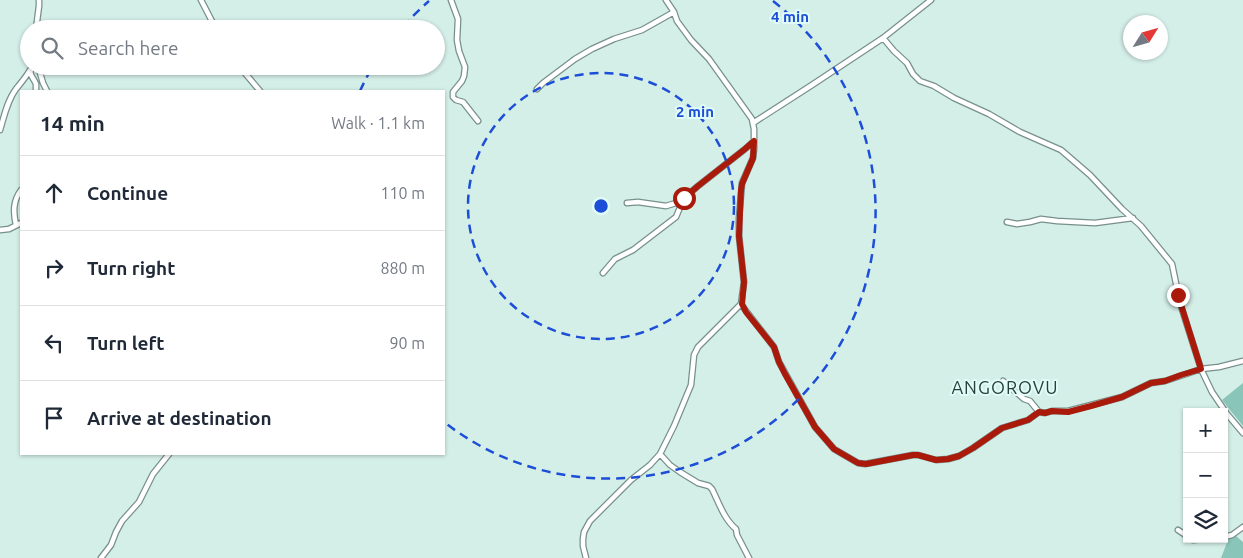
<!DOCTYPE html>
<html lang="en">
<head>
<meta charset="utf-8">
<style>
	:root { --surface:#fff; --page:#f6f6f7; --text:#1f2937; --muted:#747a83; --line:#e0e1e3 }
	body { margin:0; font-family:Ubuntu,sans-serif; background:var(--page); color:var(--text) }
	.controls { position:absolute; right:15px; bottom:15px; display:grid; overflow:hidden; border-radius:0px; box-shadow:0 1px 4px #0004 }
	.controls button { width:45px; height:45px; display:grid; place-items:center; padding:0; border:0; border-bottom:1px solid var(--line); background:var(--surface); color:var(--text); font:25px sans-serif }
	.compass { position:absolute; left:1123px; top:15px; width:45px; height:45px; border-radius:50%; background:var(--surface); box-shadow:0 1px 4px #0004; rotate:53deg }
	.stop { position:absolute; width:15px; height:15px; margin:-11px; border:4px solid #aa1a0b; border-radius:50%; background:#fff }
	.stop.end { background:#aa1a0b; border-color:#fff; box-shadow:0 1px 5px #0008 }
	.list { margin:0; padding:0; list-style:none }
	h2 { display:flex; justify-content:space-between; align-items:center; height:65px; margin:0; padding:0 20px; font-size:21px }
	h2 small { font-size:16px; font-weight:400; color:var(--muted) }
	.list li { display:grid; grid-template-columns:32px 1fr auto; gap:15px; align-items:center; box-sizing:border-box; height:75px; padding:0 20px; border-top:1px solid var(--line) }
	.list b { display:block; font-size:19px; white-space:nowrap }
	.list em { font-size:16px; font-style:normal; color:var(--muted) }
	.icon { flex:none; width:28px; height:28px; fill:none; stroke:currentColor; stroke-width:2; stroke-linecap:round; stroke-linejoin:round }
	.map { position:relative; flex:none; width:1243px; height:558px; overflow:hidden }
	.search { position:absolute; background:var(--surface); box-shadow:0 1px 4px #0004; left:20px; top:20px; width:425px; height:55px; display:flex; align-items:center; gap:12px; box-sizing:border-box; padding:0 18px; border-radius:28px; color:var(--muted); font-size:19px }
	.panel { position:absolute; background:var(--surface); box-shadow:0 1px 4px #0004; left:20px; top:90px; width:425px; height:365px; border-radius:0px }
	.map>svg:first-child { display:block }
	.green { fill:#89c5b8 }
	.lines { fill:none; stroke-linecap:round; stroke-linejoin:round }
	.street-casing { stroke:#78908b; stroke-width:7 }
	.street { stroke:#fff; stroke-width:4.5 }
	.route { stroke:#aa1a0b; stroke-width:6 }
	.ring { fill:none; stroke:#1d4ed8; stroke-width:2.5; stroke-dasharray:9 6 }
	.labels { text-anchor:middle; stroke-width:4; stroke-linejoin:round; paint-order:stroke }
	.quarter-label { font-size:18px; letter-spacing:1px; fill:#293f3b; stroke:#e1fcf6 }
	.centre { fill:#1d4ed8; stroke:#e1fcf6; stroke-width:2.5 }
	.ring-label { font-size:15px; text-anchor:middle; font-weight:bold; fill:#1d4ed8; stroke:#e1fcf6; stroke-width:4; stroke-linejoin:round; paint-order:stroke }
</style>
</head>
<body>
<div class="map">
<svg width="1243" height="558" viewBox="0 0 1243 558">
	<rect width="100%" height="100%" fill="#d4eee8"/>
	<path class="green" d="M1243,383v43l-21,-26z
		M1236,536l7,6v16h-22l7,-18z"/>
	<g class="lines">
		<g class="street-casing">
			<path id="street" d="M201,0l15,29
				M451,0l7,19 -1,21 2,11 6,16 -1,9 -2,5 -9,11v5l3,3 7,2 15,19
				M666,0l8,12 3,9 14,19 18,19 43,60 2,10v20l-1,9 -11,25 -3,35v18l5,46 -3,22 5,7 28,36 5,15 36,65 19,22 24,14 7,1 48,-9h5l18,5 12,-1 11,-3 14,-8 29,-20 26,-8 11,-8
				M36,29l3,-23v-6
				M883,38l11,13 13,12 6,11 7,7 14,5 20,12 35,16 31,18 41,18 29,25 32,34 19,17 31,38 8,39 21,66 11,23 15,22 16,19
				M32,66c-4,10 1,10 4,18 0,2 0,5 0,7
				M38,66l5,17 4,8
				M239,66l21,25
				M537,89l6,-6 32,-24 17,-10 22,-10 28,-9 32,-18
				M753,123l59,-38 71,-47 48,-38
				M0,130c4,-13 7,-29 16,-41 5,-6 10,-12 14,-19
				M627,203l11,-1 28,4 10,-3 8,-5 14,-12 47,-37 9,-8
				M1007,222l10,2 13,-2 11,-3 16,2 38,2 38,-5
				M16,225c-3,-13 -3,-24 5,-35
				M0,230l9,-1 12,-6
				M603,273l12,-14 18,-9 43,-33 8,-19
				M741,304l-43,43 -4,8 -3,30 -17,41 -14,28 10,11 10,7 18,11 11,3 3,3c7,14 12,30 24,40l1,6 12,23
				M1003,381l21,18 6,2 9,11 6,1 7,-2h16l54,-14 29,-14 14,-2 36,-12 18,-2 24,-6
				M1178,530l9,6
				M1224,537l8,-2 11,-8
				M1191,539l2,1 11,-1
				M101,558l10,-13 5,-13 6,-11 17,-19 14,-28 16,-20
				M586,558l-3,-12v-7l1,-7 6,-11 41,-41 19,-15 10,-11"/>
		</g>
		<use href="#street" class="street"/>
	</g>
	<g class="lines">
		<path class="route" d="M684,198l14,-12 47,-37 9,-8 -1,17 -11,26 -1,6 -2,46 5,46 -2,22 4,8 28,35 5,15 6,12 30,53 19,22 24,14 8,1 47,-9h5l18,5 12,-1 11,-3 14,-8 29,-20 26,-8 11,-8 6,1 7,-2 16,1 23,-6 31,-9 29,-14 14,-2 16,-6 20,-6 -23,-74"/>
	</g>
	<g class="ring">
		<circle cx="601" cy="206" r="133"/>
		<path d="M360 91A267 267 0 0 1 373 66M403 27A267 267 0 0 1 429 1M773 1A267 267 0 0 1 444 422"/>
	</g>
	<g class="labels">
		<g class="quarter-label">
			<text x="1005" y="394">ANGOROVU</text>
		</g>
	</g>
	<circle cx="601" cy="206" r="8" class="centre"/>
	<g class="ring-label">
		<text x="790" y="22">4 min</text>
		<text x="695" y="117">2 min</text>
	</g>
</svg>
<div class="controls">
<button>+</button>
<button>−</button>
<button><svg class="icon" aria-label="layers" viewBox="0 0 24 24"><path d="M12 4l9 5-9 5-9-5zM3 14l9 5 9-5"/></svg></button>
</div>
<svg class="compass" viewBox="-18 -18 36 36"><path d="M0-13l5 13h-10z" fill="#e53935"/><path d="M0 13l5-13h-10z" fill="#747a83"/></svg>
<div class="stop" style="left:684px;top:198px"></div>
<div class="stop end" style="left:1178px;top:295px"></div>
<div class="search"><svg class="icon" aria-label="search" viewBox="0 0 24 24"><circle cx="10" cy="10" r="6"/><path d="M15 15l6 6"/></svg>Search here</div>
<section class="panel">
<h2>14 min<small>Walk · 1.1 km</small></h2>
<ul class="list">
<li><svg class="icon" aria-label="ahead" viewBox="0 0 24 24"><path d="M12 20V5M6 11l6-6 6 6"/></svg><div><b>Continue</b></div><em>110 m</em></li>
<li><svg class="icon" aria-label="right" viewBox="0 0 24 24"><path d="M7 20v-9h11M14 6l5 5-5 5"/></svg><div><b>Turn right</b></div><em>880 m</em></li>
<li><svg class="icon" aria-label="left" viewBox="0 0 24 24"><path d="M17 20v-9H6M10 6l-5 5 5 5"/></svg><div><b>Turn left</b></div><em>90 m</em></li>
<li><svg class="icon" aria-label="arrive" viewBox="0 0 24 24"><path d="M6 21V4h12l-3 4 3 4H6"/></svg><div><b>Arrive at destination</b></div></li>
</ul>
</section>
</div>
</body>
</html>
